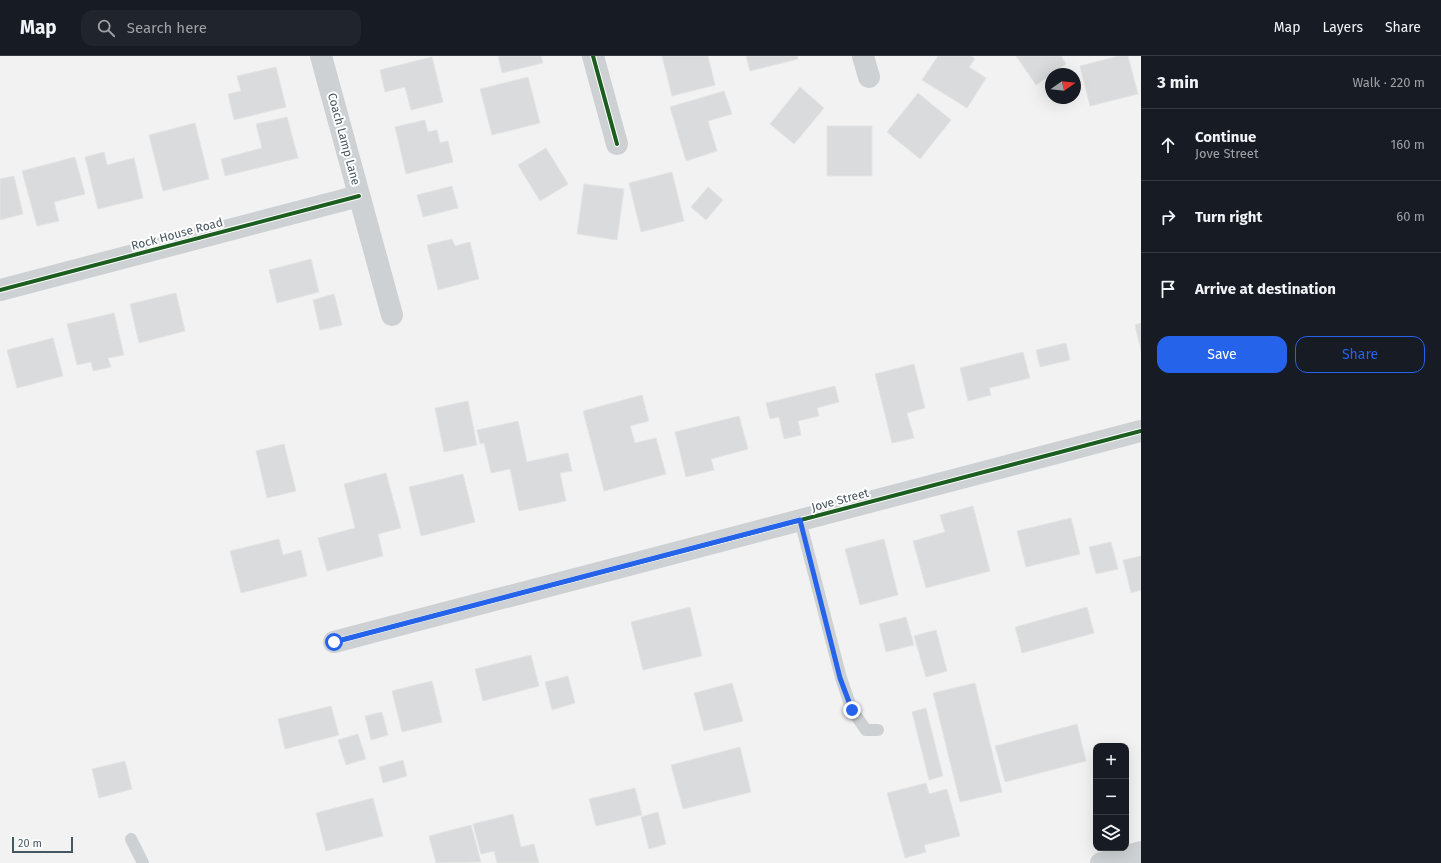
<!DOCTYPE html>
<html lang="en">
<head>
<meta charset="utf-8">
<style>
	:root { --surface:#171b24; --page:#20242c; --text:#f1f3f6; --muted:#9ea1a6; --line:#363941; --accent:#2563eb }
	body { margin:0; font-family:"Fira Sans",sans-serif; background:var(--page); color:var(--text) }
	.controls { position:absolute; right:12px; bottom:12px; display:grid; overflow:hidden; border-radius:8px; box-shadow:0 4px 16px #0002 }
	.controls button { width:36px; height:36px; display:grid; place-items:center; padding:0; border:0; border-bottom:1px solid var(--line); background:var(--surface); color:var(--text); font:20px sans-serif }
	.compass { position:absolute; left:1045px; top:12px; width:36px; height:36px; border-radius:50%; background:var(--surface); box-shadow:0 4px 16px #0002; rotate:76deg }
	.scale { position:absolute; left:12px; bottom:10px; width:61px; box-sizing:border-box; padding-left:4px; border:2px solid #475761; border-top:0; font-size:11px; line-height:14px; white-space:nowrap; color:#475761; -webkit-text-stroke:3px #fff; paint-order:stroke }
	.stop { position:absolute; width:12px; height:12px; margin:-9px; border:3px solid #2563eb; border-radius:50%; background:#fff }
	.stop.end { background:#2563eb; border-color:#fff; box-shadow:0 1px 4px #0008 }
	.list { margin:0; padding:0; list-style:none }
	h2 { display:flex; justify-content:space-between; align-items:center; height:52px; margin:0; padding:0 16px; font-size:17px }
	h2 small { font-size:13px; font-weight:400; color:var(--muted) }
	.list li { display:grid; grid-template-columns:26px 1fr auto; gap:12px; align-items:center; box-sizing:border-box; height:72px; padding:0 16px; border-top:1px solid var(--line) }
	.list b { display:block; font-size:15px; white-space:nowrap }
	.list p { margin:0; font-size:13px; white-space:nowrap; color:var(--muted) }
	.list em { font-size:13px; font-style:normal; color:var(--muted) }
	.actions { display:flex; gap:8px; padding:12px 16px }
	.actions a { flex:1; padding:9px 0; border:1px solid var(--accent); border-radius:12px; text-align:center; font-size:14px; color:var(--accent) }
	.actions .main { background:var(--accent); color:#fff }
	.icon { flex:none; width:22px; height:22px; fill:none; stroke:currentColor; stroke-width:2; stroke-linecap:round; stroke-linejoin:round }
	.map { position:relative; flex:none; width:1141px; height:807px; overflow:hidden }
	header { display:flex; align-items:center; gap:24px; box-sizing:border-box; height:56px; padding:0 20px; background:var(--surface); border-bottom:1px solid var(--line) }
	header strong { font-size:19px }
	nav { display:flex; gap:22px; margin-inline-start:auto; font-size:14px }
	.search { width:280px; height:36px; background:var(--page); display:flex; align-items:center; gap:10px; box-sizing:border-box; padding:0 14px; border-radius:12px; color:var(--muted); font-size:15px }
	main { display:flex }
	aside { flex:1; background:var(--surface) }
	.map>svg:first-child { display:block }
	.building { fill:#d9dbdc; stroke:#e4e4e5 }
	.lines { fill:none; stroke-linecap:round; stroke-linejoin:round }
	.lane { stroke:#cdd1d3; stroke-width:12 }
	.street { stroke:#cdd1d3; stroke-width:22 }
	.secondary { stroke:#ced2d4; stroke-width:22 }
	.cycleway-casing { stroke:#fff; stroke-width:6 }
	.cycleway { stroke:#1b5e20; stroke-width:4 }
	.route { stroke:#2563eb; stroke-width:5 }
	.labels { text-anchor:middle; stroke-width:4; stroke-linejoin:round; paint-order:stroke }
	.street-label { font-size:12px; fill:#475761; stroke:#fff }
</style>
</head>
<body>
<header>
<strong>Map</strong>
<div class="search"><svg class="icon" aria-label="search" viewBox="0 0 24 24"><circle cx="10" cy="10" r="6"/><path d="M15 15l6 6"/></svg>Search here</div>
<nav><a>Map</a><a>Layers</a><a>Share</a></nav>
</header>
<main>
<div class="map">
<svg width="1141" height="807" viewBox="0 0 1141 807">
	<rect width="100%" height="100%" fill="#f3f2f2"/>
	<path class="building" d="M498,0h43l2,7 -41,10z
		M662,0h46l7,29 -43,11z
		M746,0h51l1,3 -48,12z
		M938,0h33l4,3 -6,8 17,11 -19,30 -45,-28z
		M1016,0h45l5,8 -30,21z
		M1119,0h9l10,38 -48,12 -10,-40z
		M432,1l11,45 -32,8 -6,-23 -20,5 -5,-22z
		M276,11l10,40 -52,13 -6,-26 13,-3 -4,-15z
		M528,21l12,46 -48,12 -12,-46z
		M800,31l24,21 -30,36 -24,-20z
		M724,35l8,23 -24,7 9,30 -31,10 -16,-54z
		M918,37l33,27 -31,39 -33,-27z
		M287,61l11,41 -73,18 -4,-17 41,-11 -6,-24z
		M425,64l3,12 9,-2 3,13 8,-2 5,21 -47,12 -11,-47z
		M195,67l14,56 -46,12 -14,-56z
		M827,70h45v50h-45z
		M546,92l22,36 -28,17 -22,-36z
		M104,96l3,13 27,-7 9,40 -45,11 -13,-52z
		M75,101l10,37 -31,8 5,19 -22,5 -15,-55z
		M672,116l12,49 -43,11 -12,-49z
		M14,120l9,38 -23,6v-41z
		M584,128l40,5 -7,51 -40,-6z
		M452,130l6,22 -35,9 -6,-22z
		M708,131l15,13 -17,20 -15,-13z
		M452,183l3,7 15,-4 9,37 -41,11 -11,-45z
		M311,203l8,33 -42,11 -8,-33z
		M176,237l9,38 -46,12 -9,-39z
		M334,238l8,31 -22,5 -7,-30z
		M114,257l10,42 -16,3 3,9 -18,4 -2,-9 -14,3 -10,-41z
		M1141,267v28l-6,-26z
		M53,282l10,38 -46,12 -10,-38z
		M1066,287l4,17 -30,7 -4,-17z
		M1023,296l7,26 -41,10 2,7 -23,6 -8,-33z
		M914,308l11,44 -18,5 7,25 -22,5 -17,-69z
		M835,330l4,16 -22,6 2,8 -21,5 3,14 -17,4 -5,-22 -9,2 -4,-16z
		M642,339l7,26 -19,5 5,17 21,-5 10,36 -62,17 -21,-80z
		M468,345l9,44 -33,7 -9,-44z
		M739,360l9,33 -37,10 3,11 -28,7 -11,-45z
		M518,365l9,41 41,-9 4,18 -12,2 6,28 -47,10 -9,-42 -19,4 -7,-30 -4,1 -3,-14z
		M284,388l12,47 -29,7 -11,-47z
		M386,417l15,55 -23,6 5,22 -56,15 -9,-33 37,-10 -11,-44z
		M463,418l12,48 -54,14 -12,-49z
		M973,450l17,65 -64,17 -13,-47 32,-9 -5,-17z
		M1071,462l9,36 -54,13 -9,-36z
		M279,483l4,16 18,-5 6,26 -66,17 -11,-42z
		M884,483l14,56 -38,10 -15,-56z
		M1111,486l7,27 -22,5 -7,-27z
		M1141,500v34l-10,3 -8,-33z
		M690,551l12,49 -59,14 -12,-48z
		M1087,551l7,26 -72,20 -7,-26z
		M906,561l8,28 -28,7 -7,-28z
		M936,574l11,41 -21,6 -12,-41z
		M531,599l8,31 -56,15 -8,-32z
		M568,620l7,27 -23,7 -7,-28z
		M432,625l10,41 -40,10 -10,-41z
		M732,627l11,38 -39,10 -10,-38z
		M975,627l27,109 -42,10 -27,-109z
		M331,650l8,29 -54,14 -7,-30z
		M926,652l17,68 -14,4 -17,-68z
		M382,656l6,23 -17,5 -6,-24z
		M1077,668l9,37 -81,21 -10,-36z
		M358,678l8,25 -20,6 -8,-25z
		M740,691l11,45 -68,17 -12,-44z
		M403,704l4,16 -24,7 -4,-16z
		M125,705l7,28 -33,9 -7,-29z
		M926,727l3,11 18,-5 13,47 -36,9 2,7 -21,6 -18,-65z
		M635,732l7,27 -46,11 -7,-27z
		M373,742l10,38 -57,15 -10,-38z
		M658,756l8,32 -17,5 -8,-32z
		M513,758l8,33 13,-3 5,19h-42l-3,-12 -13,3 -8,-30z
		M471,769l10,37 -45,1 -7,-27z"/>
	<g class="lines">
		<path class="lane" d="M800,464l41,158 11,32 14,20h12
			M131,783l12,24"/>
		<path class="street" d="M321,0l71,259
			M593,0l24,88
			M863,0l6,21
			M0,234l359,-94
			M334,586l807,-211"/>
		<path class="secondary" d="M1101,807l40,-11"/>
		<g class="cycleway-casing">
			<path id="cycleway" d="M593,0l24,88
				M0,234l359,-94
				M334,586l807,-211"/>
		</g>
		<use href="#cycleway" class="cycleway"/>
	</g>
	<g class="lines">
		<path class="route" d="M334,586l466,-122 40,158 12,32"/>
	</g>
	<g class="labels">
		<g class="street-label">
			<text transform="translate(344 83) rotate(75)" y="4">Coach Lamp Lane</text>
			<text transform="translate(177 178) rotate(-15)" y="4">Rock House Road</text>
			<text transform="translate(840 444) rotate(-15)" y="4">Jove Street</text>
		</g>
	</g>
</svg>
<div class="controls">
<button>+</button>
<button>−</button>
<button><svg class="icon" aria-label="layers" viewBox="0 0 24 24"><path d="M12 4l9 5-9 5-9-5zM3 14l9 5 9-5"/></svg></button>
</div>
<svg class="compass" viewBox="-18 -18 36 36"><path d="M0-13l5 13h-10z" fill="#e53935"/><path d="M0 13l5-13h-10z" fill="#9ea1a6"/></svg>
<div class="scale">20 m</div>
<div class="stop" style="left:334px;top:586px"></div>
<div class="stop end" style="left:852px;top:654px"></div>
</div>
<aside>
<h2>3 min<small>Walk · 220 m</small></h2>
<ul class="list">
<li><svg class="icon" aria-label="ahead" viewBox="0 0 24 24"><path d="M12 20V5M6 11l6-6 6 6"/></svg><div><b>Continue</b><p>Jove Street</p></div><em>160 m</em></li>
<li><svg class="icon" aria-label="right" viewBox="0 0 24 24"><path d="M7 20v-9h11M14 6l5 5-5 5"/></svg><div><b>Turn right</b></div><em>60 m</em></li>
<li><svg class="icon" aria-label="arrive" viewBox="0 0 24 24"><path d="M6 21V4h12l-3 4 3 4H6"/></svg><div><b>Arrive at destination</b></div></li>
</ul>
<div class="actions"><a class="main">Save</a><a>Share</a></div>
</aside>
</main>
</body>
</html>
